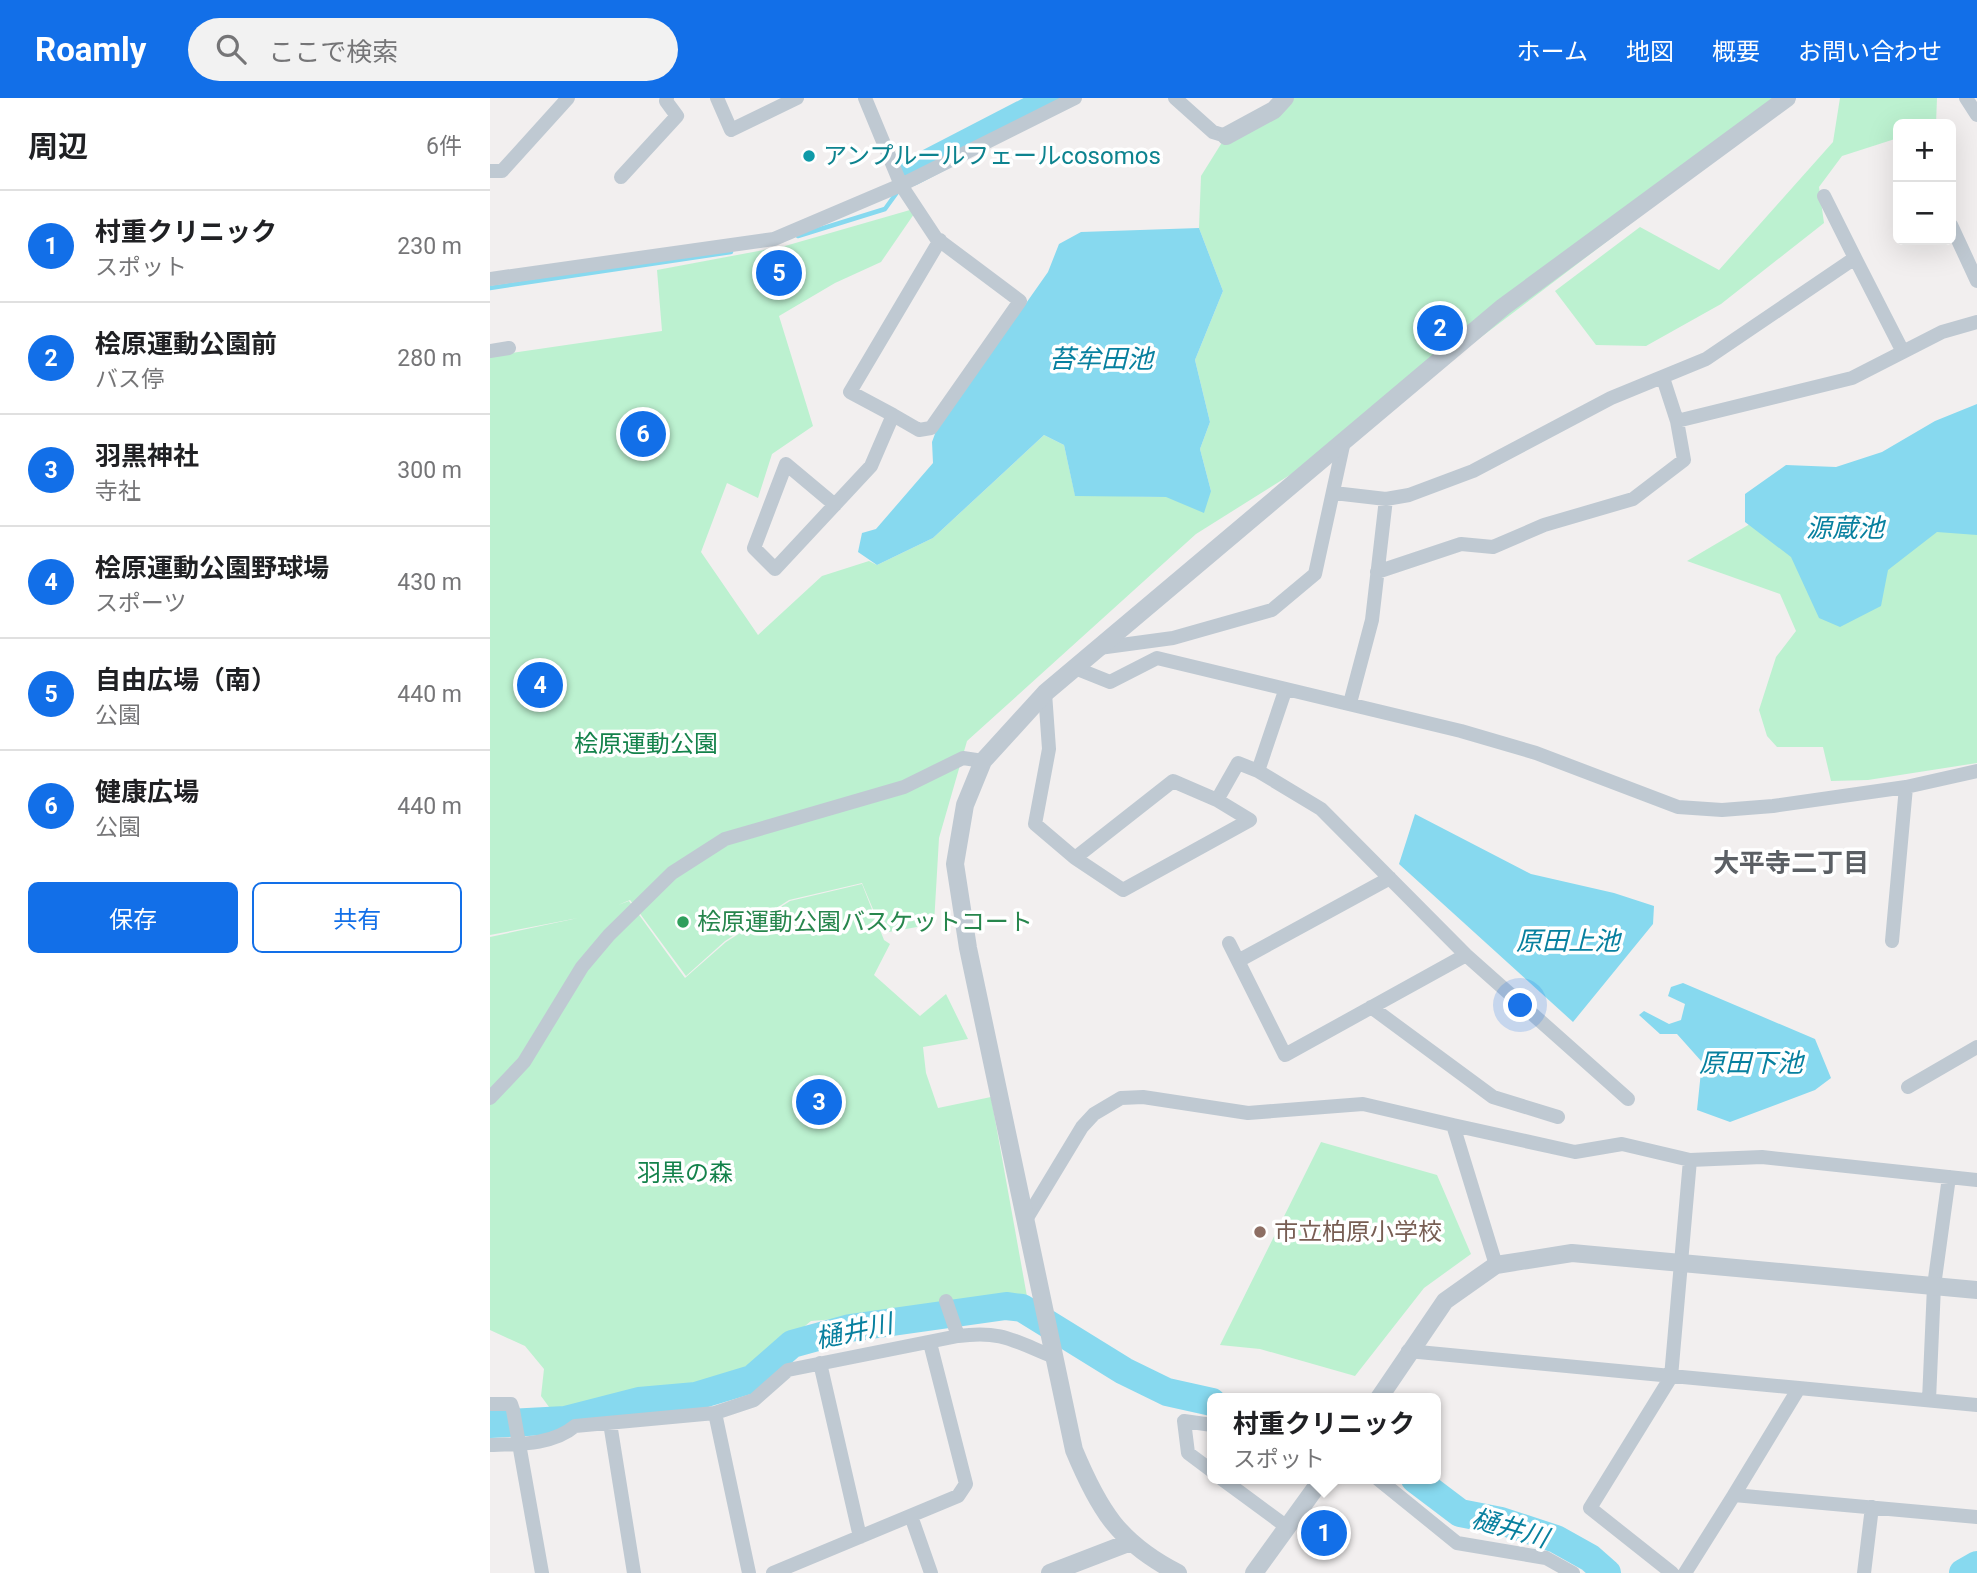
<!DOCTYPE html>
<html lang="ja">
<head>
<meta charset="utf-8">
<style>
	:root { --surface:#fff; --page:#f2f2f2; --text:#202124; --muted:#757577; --line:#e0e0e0; --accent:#126fe8 }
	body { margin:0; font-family:Roboto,"Noto Sans JP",sans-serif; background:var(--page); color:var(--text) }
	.controls { position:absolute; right:21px; top:21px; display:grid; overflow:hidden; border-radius:10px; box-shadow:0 7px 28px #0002 }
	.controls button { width:63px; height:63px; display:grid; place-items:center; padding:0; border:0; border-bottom:2px solid var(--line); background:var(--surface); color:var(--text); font:35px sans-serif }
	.you { position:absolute; left:1031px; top:908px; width:24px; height:24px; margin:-18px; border:5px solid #fff; border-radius:50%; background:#1a73e8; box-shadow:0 0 0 10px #1a73e833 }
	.badge { display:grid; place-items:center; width:46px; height:46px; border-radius:50%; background:var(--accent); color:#fff; font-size:23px; font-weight:700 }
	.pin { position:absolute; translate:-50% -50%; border:4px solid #fff; box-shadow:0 2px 7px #0006 }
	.popup { position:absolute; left:717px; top:1295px; width:234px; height:91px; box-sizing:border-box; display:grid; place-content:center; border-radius:10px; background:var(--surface); filter:drop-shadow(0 2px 5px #0005); font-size:23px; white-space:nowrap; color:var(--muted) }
	.popup b { font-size:26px; color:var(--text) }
	.popup::after { content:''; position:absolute; left:50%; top:100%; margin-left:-14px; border:14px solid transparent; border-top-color:var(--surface) }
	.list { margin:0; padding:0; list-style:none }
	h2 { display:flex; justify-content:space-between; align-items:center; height:91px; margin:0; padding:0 28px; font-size:30px }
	h2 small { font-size:23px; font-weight:400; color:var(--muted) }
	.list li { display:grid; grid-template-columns:46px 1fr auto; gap:21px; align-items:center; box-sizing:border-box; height:112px; padding:0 28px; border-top:2px solid var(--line) }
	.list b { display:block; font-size:26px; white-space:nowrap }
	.list p { margin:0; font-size:23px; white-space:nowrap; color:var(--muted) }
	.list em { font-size:23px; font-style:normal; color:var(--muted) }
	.actions { display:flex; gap:14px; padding:21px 28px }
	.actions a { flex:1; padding:16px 0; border:2px solid var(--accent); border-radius:10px; text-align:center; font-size:24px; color:var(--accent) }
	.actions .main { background:var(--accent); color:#fff }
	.icon { flex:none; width:38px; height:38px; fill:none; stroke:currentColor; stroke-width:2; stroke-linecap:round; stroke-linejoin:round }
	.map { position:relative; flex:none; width:1487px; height:1475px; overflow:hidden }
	header { display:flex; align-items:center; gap:42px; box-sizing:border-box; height:98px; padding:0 35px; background:var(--accent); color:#fff }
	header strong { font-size:33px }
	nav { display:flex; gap:38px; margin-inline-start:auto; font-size:24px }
	.search { width:490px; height:63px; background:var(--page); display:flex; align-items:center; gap:18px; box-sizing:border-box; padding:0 24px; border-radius:38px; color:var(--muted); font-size:26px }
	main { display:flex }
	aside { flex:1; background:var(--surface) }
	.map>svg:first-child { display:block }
	.green { fill:#bcf1d0 }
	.water { fill:#87d9ef }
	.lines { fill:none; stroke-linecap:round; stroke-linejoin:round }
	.stream { stroke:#87d9ef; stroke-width:4.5 }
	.river { stroke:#87d9ef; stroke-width:28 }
	.minor { stroke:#bfc9d2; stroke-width:14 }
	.tertiary { stroke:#bfc9d2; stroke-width:18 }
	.culture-dot { fill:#0f9aa8; stroke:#fff; stroke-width:2.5 }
	.leisure-dot { fill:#2e9e5b; stroke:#fff; stroke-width:2.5 }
	.education-dot { fill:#8d6e63; stroke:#fff; stroke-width:2.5 }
	.labels { text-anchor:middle; stroke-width:7; stroke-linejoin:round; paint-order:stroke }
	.culture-label { font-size:24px; fill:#0d838f; stroke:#fff; text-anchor:start }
	.park-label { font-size:24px; fill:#14824b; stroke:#fff }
	.leisure-label { font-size:24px; fill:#27864d; stroke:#fff; text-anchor:start }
	.education-label { font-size:24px; fill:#785e54; stroke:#fff; text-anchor:start }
	.water-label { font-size:26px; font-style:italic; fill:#08809f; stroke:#fff }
	.neighbourhood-label { font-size:26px; font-weight:bold; fill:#5b5f64; stroke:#fff }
</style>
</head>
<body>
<header>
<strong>Roamly</strong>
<div class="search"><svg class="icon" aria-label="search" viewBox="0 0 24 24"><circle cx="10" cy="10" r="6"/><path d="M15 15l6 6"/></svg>ここで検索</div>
<nav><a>ホーム</a><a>地図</a><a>概要</a><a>お問い合わせ</a></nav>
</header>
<main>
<aside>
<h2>周辺<small>6件</small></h2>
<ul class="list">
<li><span class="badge">1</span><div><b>村重クリニック</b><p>スポット</p></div><em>230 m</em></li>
<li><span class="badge">2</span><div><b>桧原運動公園前</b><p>バス停</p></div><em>280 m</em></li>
<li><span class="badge">3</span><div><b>羽黒神社</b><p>寺社</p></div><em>300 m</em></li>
<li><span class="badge">4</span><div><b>桧原運動公園野球場</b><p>スポーツ</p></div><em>430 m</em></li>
<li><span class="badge">5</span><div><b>自由広場（南）</b><p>公園</p></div><em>440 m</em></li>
<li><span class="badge">6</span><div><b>健康広場</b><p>公園</p></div><em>440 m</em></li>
</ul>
<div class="actions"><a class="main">保存</a><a>共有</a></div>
</aside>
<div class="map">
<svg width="1487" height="1475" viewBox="0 0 1487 1475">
	<rect width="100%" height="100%" fill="#f2efef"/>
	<path class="green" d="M795,0h511l-452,343 -148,93 -229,207 -28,97 -5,86 -51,9 -21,-50 -73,17 -64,41 -39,35 -56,-76 -12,5 11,-4 56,77 41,-36 64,-41 72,-17 22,56 6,4 -16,31 46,41 26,-22 22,45 -45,8 3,26 12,35 53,-11 37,205 -24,-6 -106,18 -87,7 -41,34 -65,31 -60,2 -72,19h-24l-8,-11 3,-27 -19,-23 -35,-16v-393l88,-19 -88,17v-579l172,-25 -5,-61 128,-24 125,-36 4,4 -33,48 -46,21 -56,33 34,110 -41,28 -14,44 -31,-15 -26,69 57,83 64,-59 47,-15 8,4 56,-27 111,-103 20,10 11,50 91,2 45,-6 -11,-42 10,-27 -15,-62 28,-69 -24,-63 2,-52 25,-40z
		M1350,0h97l-1,26h-38v14l-56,18 -23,31 5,36 -103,81 -75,42 -50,-1 -41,-54 85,-64 79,43 114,-128z
		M1453,422l34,5v238l-109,17 -37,1 -8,-34h-46l-10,-11 -8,-26 17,-53 20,-26 -16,-37 -93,-33 68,-40 136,34z
		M831,1044l116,33 34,79 -47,34 -69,88 -95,-27 -40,-4z"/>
	<path class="water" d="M709,130l24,63 -28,69 15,62 -10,27 11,42 -7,22 -38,-16 -91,-1 -11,-51 -20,-10 -111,103 -56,27 -19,-13 4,-19 14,-4 57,-66 -1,-21 4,-11 112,-159 11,-28 22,-12z
		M1487,306v131l-40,-3 -49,38 -7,36 -41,21 -21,-9 -28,-61 -46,-35v-28l41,-29 50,2 46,-15 53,-31z
		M925,716l116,60 83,19 40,13 -1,18 -80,98 -174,-158z
		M1193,885l132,56 16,39 -16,12 -85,32 -33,-12 5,-48 -25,-28h-17l-21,-19 5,-4 25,13 12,-4 4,-16 -17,-8 3,-9z"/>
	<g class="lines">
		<path class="stream" d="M308,138l87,-27 13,-18
			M0,190l241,-36"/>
		<path class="river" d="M421,74l143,-74
			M0,1326l75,-4 74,-19 57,-5 56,-17 40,-35 58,-16 156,-22 16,2 102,63 43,21 45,10
			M925,1381l45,34 41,8 55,18 34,19 17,15
			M1473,1475l14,-8"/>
		<path class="minor" d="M227,0l14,32 66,-32
			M685,0l38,34 13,4
			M1476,0l11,17
			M0,73h12l66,-73
			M131,79l56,-61 -11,-15 1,-3
			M1334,98l31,62
			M1461,127l26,56
			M0,181l284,-40 127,-54 174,-87
			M0,253l19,-3
			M403,317l-43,-23 90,-152
			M1187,323l175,-43 90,-46 35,-10
			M844,395l52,6 23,-4 64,-24 138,-73 95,-39 149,-101 48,94
			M345,407l-49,-41 -32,84 21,21 96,-103 22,-51 26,15 12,-2 89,-127 -84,-63 -35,-53 -36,-87
			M887,474l84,-28 32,3 51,-22 89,-26 51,-39 -7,-39 -14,-43
			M609,550l74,-10 99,-28 43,-36 29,-133
			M585,570l35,14 47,-24 304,73 75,22 142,54 44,3 51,-4 133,-19 71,-16
			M795,593l-27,80 63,38 145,146 162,144
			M555,595l4,56 -14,75 40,34 98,-77 44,19 21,-37 20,8
			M860,605l22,-83 14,-121
			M585,760l48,32 127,-70 -33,-20
			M1402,843l14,-154
			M739,845l56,112 181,-100
			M748,863l152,-83
			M881,909l122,90 65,20
			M1418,989l69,-40
			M0,1000l34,-36 58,-95 27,-32 63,-62 53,-34 179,-52 59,-29 20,3
			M963,1027l122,27 47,-8 68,16 72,-3 215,23
			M537,1120l55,-91 12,-13 27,-16 22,-1 105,16 115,-9 90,21 43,140
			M456,1203l12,35
			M918,1253l391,37
			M330,1265l40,174
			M1439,1302l5,-114 15,-109
			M0,1306h21l2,6 29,163
			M225,1315l34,160
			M120,1325l24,150
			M722,1327l-28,-4 4,32 24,18
			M0,1347c28,-1 63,0 85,-19l140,-13 39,-13 34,-30 170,-34c44,-6 56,5 96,21
			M732,1381l65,48
			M888,1381l79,64 89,15 27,15
			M1244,1397l65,-107 178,17
			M421,1418l20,57
			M283,1475l185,-77 8,-12 -36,-141
			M1182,1475l-82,-65 81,-131 19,-217
			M1195,1475l49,-78 243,22
			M1374,1475l8,-66"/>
		<path class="tertiary" d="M736,38l48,-26 11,-12
			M889,1300l66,-97 51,-36 76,-12 405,37
			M560,1475l78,-30
			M688,1475c-59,-30 -79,-63 -104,-123l-106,-502 -13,-84 10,-59 18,-44 62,-68 458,-386 284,-209
			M764,1475l68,-94"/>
	</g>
	<circle class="culture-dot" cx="319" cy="58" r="7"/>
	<circle class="leisure-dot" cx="193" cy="824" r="7"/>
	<circle class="education-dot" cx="770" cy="1134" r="7"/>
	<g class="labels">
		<g class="culture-label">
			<text x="333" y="66">アンプルールフェールcosomos</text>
		</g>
		<g class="park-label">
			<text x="156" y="654">桧原運動公園</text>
			<text x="195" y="1083">羽黒の森</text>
		</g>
		<g class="leisure-label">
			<text x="207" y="832">桧原運動公園バスケットコート</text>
		</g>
		<g class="education-label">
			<text x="784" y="1142">市立柏原小学校</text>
		</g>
		<g class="water-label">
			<text x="611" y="270">苔牟田池</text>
			<text x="1355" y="439">源蔵池</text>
			<text x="1078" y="852">原田上池</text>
			<text x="1261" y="974">原田下池</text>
			<text transform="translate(364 1233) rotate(-12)" y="9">樋井川</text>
			<text transform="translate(1020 1430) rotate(16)" y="9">樋井川</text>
		</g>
		<g class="neighbourhood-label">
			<text x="1301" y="774">大平寺二丁目</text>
		</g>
	</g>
</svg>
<div class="controls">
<button>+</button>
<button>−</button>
</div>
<div class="you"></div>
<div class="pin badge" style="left:834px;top:1435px">1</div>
<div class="popup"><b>村重クリニック</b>スポット</div>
<div class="pin badge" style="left:950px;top:230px">2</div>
<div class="pin badge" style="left:329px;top:1004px">3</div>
<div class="pin badge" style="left:50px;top:587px">4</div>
<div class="pin badge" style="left:289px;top:175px">5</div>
<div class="pin badge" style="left:153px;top:336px">6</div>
</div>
</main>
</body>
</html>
